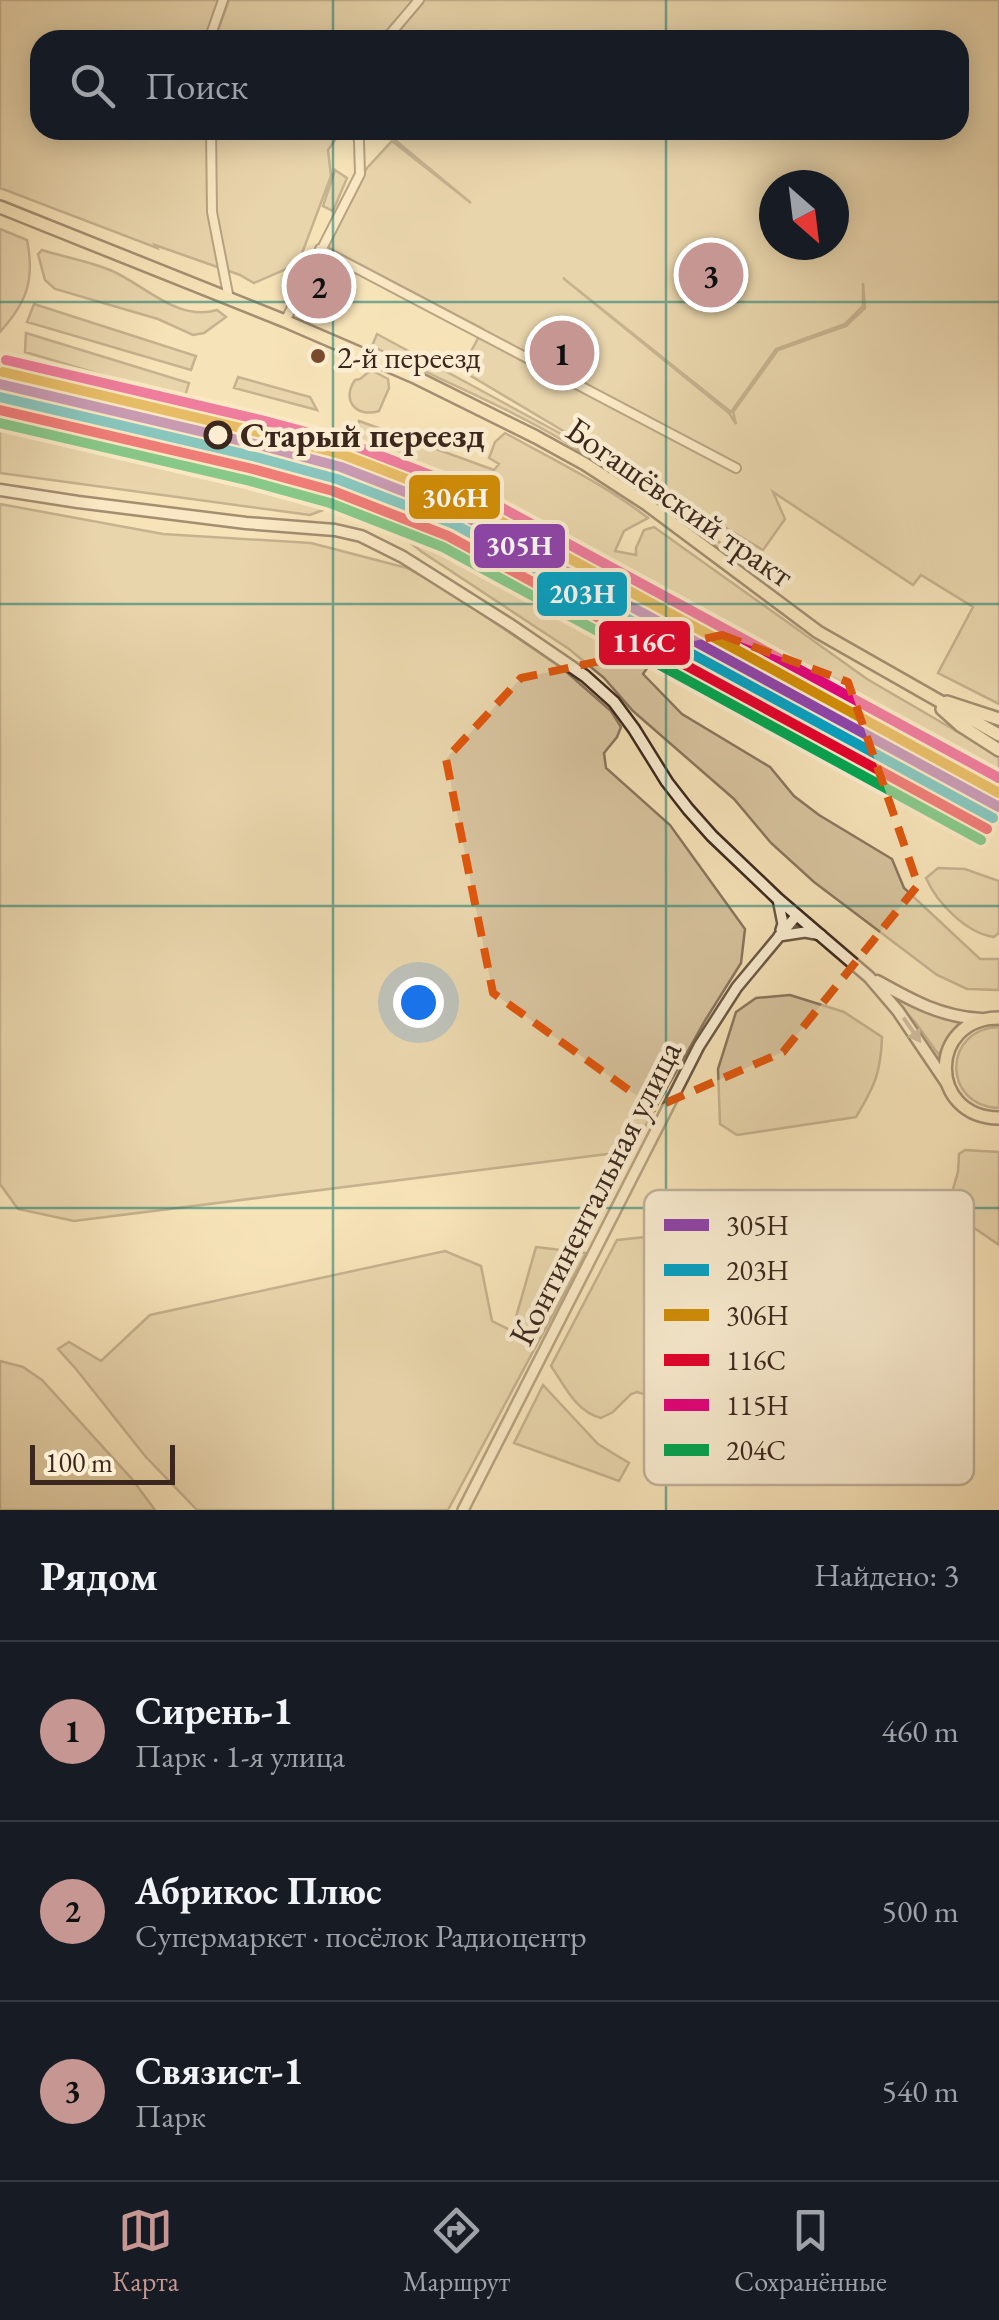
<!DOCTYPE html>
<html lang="ru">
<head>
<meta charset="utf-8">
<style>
	:root { --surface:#171b24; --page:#242831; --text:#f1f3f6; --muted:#9ea1a6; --line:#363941; --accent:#c59692 }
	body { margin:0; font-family:"EB Garamond",serif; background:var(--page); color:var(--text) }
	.compass { position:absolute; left:759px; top:170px; width:90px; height:90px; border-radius:50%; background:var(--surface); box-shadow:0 5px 25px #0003; rotate:152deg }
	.scale { position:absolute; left:30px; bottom:25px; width:145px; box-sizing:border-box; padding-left:10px; border:5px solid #3c271e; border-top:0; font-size:28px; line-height:35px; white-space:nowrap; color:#3c271e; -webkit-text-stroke:8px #faedd1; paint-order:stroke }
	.you { position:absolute; left:418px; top:1002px; width:35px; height:35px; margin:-25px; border:8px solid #fff; border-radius:50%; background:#1a73e8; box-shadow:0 0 0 15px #1a73e833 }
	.badge { display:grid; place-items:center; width:65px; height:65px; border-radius:50%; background:var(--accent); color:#111; font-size:32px; font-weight:700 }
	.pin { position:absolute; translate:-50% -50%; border:5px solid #fff; box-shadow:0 2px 10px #0006 }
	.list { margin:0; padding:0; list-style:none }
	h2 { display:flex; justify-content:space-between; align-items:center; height:130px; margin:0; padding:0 40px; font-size:42px }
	h2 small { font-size:32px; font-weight:400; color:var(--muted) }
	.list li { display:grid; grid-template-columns:65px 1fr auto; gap:30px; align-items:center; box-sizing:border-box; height:180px; padding:0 40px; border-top:2px solid var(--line) }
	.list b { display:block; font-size:38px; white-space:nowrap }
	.list p { margin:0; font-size:32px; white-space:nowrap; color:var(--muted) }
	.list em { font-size:32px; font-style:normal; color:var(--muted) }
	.icon { flex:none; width:55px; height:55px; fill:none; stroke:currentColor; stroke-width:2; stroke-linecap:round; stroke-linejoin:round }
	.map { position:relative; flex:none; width:999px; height:1510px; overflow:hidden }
	.search { position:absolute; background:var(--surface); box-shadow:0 5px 25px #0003; left:30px; right:30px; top:30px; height:110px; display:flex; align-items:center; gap:25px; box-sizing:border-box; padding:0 35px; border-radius:30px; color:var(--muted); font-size:38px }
	.sheet { height:670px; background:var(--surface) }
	nav { display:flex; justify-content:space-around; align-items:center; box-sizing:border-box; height:140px; border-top:2px solid var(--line); background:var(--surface); font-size:28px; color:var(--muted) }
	nav a { display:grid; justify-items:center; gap:5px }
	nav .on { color:var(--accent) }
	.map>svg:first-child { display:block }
	.green { fill:#d7c39e; stroke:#8a755e; stroke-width:2.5; fill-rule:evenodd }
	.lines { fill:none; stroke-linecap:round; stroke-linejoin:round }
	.minor-casing { stroke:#6b5644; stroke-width:12 }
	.tertiary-casing { stroke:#6b5644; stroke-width:14 }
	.secondary-casing { stroke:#3c271e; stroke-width:15 }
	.primary-casing { stroke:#3c271e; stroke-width:16 }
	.minor { stroke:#faedd1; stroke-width:8 }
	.tertiary { stroke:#faedd1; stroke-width:9 }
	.secondary { stroke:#faedd1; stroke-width:10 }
	.primary { stroke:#f7e3b8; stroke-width:11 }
	.rail-1-casing { stroke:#faedd1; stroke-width:18 }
	.rail-2-casing { stroke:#faedd1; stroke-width:18 }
	.rail-3-casing { stroke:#faedd1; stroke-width:18 }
	.rail-4-casing { stroke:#faedd1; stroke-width:18 }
	.rail-5-casing { stroke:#faedd1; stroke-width:18 }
	.rail-6-casing { stroke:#faedd1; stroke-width:18 }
	.rail-1 { stroke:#8e44ad; stroke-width:10 }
	.rail-2 { stroke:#03a2c5; stroke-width:10 }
	.rail-3 { stroke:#d28d06; stroke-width:10 }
	.rail-4 { stroke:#e4002b; stroke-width:10 }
	.rail-5 { stroke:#e5007d; stroke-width:10 }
	.rail-6 { stroke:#00a651; stroke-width:10 }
	.oneway { fill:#9b8a78 }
	.marked { fill:none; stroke:#df560d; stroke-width:8; stroke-dasharray:20 12; stroke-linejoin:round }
	.grid { fill:none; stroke:#0f766e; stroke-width:2.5; stroke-opacity:0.55 }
	.bus-dot { fill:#7a4b2a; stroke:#faedd1; stroke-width:4 }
	.stop-dot { fill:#faedd1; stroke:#3c271e; stroke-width:5 }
	.labels { text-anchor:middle; stroke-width:9; stroke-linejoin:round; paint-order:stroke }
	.bus-label { font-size:32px; fill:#3c271e; stroke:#faedd1; text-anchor:start }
	.stop-label { font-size:35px; font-weight:bold; fill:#3c271e; stroke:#faedd1; text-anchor:start }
	.street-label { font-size:35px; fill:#3c271e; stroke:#faedd1 }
	.key { fill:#faedd1; stroke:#c1b29b; stroke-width:2.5 }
	.key-label { font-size:28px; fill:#3c271e }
	.line-badge { stroke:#faedd1; stroke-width:4 }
	.badge-label { font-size:28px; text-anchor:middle; font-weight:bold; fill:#fff }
</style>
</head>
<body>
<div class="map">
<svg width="999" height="1510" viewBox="0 0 999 1510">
	<rect width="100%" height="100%" fill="#f7e3b8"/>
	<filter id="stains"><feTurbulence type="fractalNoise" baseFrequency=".002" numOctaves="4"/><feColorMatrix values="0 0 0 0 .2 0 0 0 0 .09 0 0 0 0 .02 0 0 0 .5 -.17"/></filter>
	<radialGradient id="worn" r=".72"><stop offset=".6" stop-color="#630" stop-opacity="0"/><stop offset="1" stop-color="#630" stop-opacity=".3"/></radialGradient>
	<path class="green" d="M0,0h227l-12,29 2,4 12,-33h770v704l-61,-31 35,-66 -52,-32 -8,10 -140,-93 12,27 -22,31 -302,-180 22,-41 -158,-83 42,-78 25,-27 79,62 -88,-73h576v-90h-709l-23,-4 6,4h-193v90h302l-14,20 3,26 -33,88 -44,19 -14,-8 -85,-30 2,3 -157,-60zM774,185h60v60h-60zM563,278l168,134 45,-63 69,-25 18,-18v-23l2,25 -19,18 -68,24 -45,62 3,12 -7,-11z
		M335,170l12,8 -14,33 -10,-5z
		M0,229l27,11c8,40 0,62 -27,92z
		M42,250c22,7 46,11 68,20 34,14 67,52 107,40l9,7 -22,16 -11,2 -35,-16 -103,-30 -10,-9 -7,-26z
		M34,304l162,52 -5,14 -164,-48z
		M26,333l163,50 -5,16 -159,-47z
		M377,334l199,108 163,114v3h-5c-56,-39 -111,-82 -170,-118 -61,-36 -128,-63 -192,-95z
		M371,370l17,9 1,9 -10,23c-23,7 -38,-11 -24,-31l5,-1z
		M238,377l72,20 7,13 -83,-22z
		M0,408l317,76 10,10 -4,16 -13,5 -310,-42z
		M359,421l135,49 5,-6 -10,-6 6,-16 10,-9c49,27 99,51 143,85l-24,13 -9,20 21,4v-7l8,-18 10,-3 213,152 132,77v40l-333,-177 -89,-53 -7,-10h-22l-4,-8 5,-4 -5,-4 -49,-26 -100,-42 -11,-10 2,-13 -34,-11z
		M375,496l274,144 4,20 -10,14 39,40 88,53 24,29 25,19 73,44 12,29 76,71h19v31l-32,-1 -30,-14 -123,-93 -43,-39 -37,-44 -101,-88 -29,-33 -35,-29 -147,-97 -53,-42 -1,-8z
		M0,504l163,30 148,9 96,25 35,19 120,81 49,43 10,16 -4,10 -13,16 2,15 64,57 75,104 -4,34 -35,56 -75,132 -557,70 -56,-12 -18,-25z
		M938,868l27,1 34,12v52l-5,4c-28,-4 -57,-34 -68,-59z
		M883,988l78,33 -13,15 -9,19 -24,-33z
		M790,995l54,17 38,25c-1,36 -8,50 -26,80l-119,18 -17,-11 -2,-55 18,-57 20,-14z
		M999,1027v81c-57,-2 -57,-79 0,-81z
		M965,1150l34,2v93l-29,-20 -19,-29 7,-24 1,-18z
		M809,1220l-43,71 -10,33 -45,82 -37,42 -12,1 -9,-8 -5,-11 8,-21 -4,-10 -5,-4 -10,-3 -6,2 -18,18 -12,6c-25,-6 -36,-32 -50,-52l66,-126z
		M536,1247l50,6 -138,257h-251l-52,-54 -69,-87 -18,-20 11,-7 32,19 49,-46 295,-64 36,15 11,55 20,10z
		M0,1361l23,6 19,13 90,99 23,31h-155z
		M543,1385l55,59 31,19 -10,18 -105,-38z"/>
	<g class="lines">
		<g class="minor-casing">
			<path id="minor" d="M209,40l14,-40
				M385,40l34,-40
				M211,130l1,82 17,87
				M320,249l416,219
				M285,321l75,-147 -1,-33 -3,-11"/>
		</g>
		<g class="tertiary-casing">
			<path id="tertiary" d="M778,899l5,25 -2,6
				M779,936l26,-4 16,3
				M463,1510l236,-464 38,-59 60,-72"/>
		</g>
		<g class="secondary-casing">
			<path id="secondary" d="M0,490l78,12 168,21 89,7 26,6 42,21 106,67 76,52 29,26 20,27 33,53 21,27 24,27 66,63 91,78 29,34 50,74
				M877,981c34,19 64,36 104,38"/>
		</g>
		<g class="primary-casing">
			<path id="primary" d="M0,207l285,114 132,57 119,59 49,27 63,41 170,127 181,103
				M947,702l52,17
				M942,709l18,16 39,25
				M999,1018c-71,0 -72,99 0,100"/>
		</g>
		<use href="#minor" class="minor"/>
		<use href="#tertiary" class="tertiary"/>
		<use href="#secondary" class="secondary"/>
		<use href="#primary" class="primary"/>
		<g class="rail-1-casing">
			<path id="rail-1" d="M0,384l259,61 82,22 118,46 540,294"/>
		</g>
		<g class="rail-2-casing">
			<path id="rail-2" d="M0,397l256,60 81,22 117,45 539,294"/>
		</g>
		<g class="rail-3-casing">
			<path id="rail-3" d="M3,372l259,61 82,22 120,46 535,292"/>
		</g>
		<g class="rail-4-casing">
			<path id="rail-4" d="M0,410l253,59 80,22 115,45 539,293"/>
		</g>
		<g class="rail-5-casing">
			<path id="rail-5" d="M6,360l259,61 82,22 122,47 530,288"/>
		</g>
		<g class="rail-6-casing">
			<path id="rail-6" d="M0,423l250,58 80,22 113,44 538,293"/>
		</g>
		<use href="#rail-1" class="rail-1"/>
		<use href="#rail-2" class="rail-2"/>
		<use href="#rail-3" class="rail-3"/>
		<use href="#rail-4" class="rail-4"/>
		<use href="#rail-5" class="rail-5"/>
		<use href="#rail-6" class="rail-6"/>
	</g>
	<defs><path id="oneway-solid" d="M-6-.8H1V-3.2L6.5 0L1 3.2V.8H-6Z" transform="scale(2.5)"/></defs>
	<use class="oneway" href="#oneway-solid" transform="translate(912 1030) rotate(55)"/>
	<path d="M0 0H999V1510H0ZM722,635l126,47 70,203 -135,167 -129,56 -161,-115 -47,-234 75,-81z" fill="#f7e3b8" fill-opacity=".55" fill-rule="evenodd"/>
	<path class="marked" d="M722,635l126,47 70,203 -135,167 -129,56 -161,-115 -47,-234 75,-81z"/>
	<path class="grid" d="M333,0v40M666,0v40M333,130v1380M666,130v1380M0,302h999M0,604h999M0,906h999M0,1208h999"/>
	<circle class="bus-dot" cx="318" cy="356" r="9"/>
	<circle class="stop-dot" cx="218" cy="435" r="12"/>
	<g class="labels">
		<g class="bus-label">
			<text x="337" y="368">2-й переезд</text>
		</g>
		<g class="stop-label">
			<text x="240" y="447">Старый переезд</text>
		</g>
		<g class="street-label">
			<text transform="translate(680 502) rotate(35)" y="12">Богашёвский тракт</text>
			<text transform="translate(595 1193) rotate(-63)" y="12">Континентальная улица</text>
		</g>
	</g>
	<rect x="644" y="1190" width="330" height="295" rx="15" class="key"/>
	<rect x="664" y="1219" width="45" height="12" fill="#8e44ad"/>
	<rect x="664" y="1264" width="45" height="12" fill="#03a2c5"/>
	<rect x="664" y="1309" width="45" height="12" fill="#d28d06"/>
	<rect x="664" y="1354" width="45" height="12" fill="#e4002b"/>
	<rect x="664" y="1399" width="45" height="12" fill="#e5007d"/>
	<rect x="664" y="1444" width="45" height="12" fill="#00a651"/>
	<g class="key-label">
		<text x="726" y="1235">305Н</text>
		<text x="726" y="1280">203Н</text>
		<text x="726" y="1325">306Н</text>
		<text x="726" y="1370">116С</text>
		<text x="726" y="1415">115Н</text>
		<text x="726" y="1460">204С</text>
	</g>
	<g class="line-badge">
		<rect x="407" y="473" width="95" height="48" rx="10" fill="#d28d06"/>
		<rect x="472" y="522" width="95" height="48" rx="10" fill="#8e44ad"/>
		<rect x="535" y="570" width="94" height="48" rx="10" fill="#03a2c5"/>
		<rect x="597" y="619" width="95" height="48" rx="10" fill="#e4002b"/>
	</g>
	<g class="badge-label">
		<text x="455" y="507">306Н</text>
		<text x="519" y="555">305Н</text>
		<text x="582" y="603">203Н</text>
		<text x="644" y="652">116С</text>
	</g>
	<rect width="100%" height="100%" filter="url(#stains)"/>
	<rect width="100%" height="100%" fill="url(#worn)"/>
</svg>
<svg class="compass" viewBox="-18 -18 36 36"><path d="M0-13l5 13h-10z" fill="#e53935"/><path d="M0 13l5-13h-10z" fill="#9ea1a6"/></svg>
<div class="scale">100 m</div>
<div class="you"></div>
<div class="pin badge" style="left:562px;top:353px">1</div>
<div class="pin badge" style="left:319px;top:286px">2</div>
<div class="pin badge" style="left:711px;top:275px">3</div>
<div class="search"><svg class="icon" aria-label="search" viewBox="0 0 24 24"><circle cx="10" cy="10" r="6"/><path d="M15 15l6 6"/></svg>Поиск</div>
</div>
<section class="sheet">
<h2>Рядом<small>Найдено: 3</small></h2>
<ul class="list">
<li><span class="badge">1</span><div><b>Сирень-1</b><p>Парк · 1-я улица</p></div><em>460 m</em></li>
<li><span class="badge">2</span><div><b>Абрикос Плюс</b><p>Супермаркет · посёлок Радиоцентр</p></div><em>500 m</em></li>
<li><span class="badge">3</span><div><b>Связист-1</b><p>Парк</p></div><em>540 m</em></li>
</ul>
</section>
<nav>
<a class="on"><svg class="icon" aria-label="map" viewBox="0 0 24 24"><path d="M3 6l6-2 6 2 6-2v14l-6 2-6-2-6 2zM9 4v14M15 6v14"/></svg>Карта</a>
<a><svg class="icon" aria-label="directions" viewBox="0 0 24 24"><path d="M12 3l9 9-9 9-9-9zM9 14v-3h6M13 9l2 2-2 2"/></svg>Маршрут</a>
<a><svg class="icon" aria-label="saved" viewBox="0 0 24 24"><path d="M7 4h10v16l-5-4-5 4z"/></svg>Сохранённые</a>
</nav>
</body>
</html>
